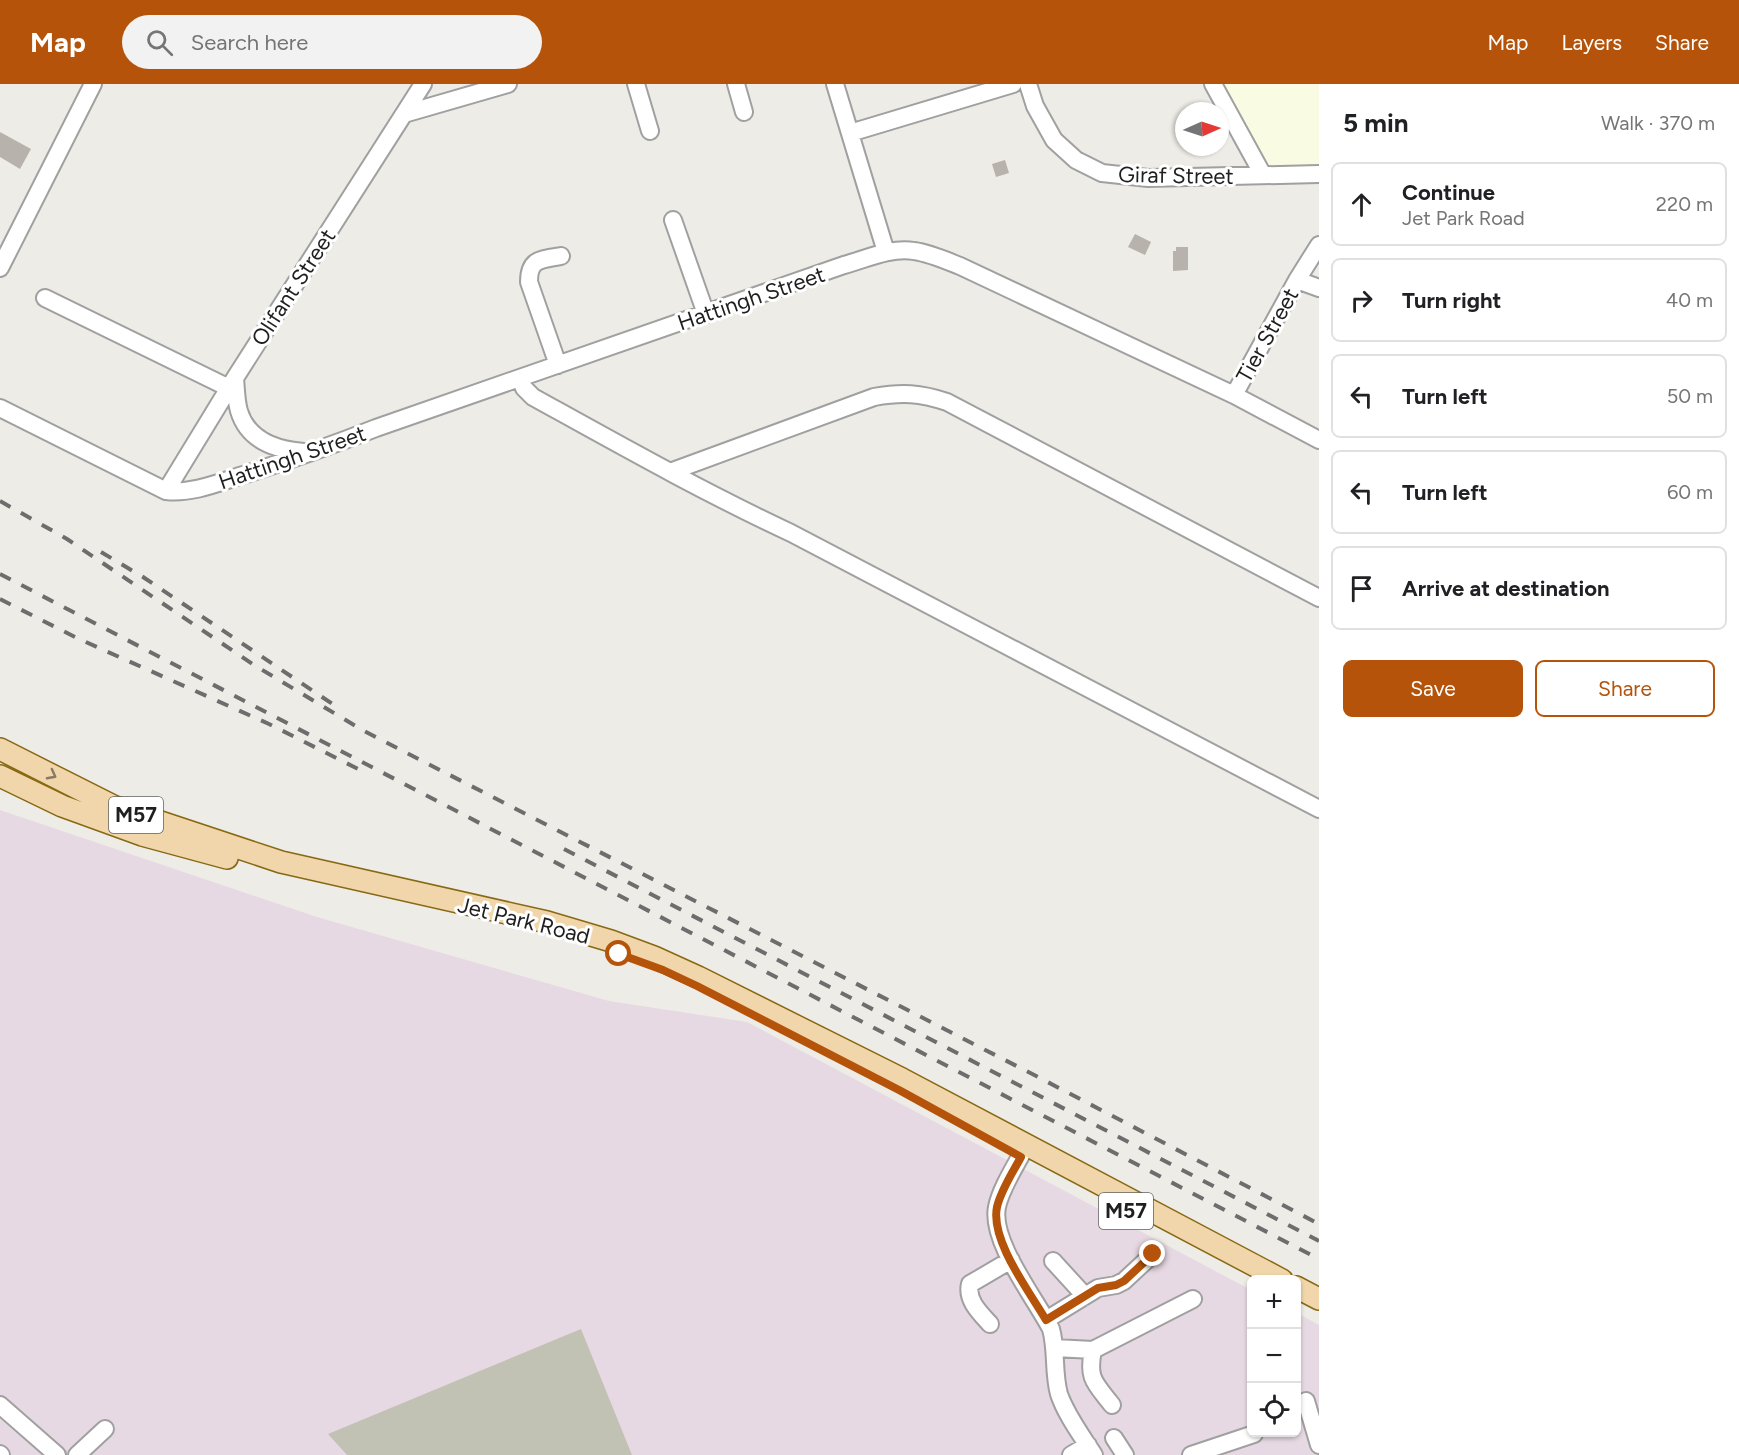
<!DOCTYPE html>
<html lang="en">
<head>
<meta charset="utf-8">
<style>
	:root { --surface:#fff; --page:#f2f2f2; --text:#202124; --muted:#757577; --line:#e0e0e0; --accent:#b45309 }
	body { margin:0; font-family:Figtree,sans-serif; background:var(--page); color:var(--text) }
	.controls { position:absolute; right:18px; bottom:18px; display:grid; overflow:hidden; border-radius:9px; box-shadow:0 2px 4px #0004 }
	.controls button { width:54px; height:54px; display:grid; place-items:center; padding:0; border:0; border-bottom:2px solid var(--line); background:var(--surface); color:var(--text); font:30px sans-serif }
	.compass { position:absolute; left:1175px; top:18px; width:54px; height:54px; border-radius:50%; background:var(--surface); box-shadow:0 2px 4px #0004; rotate:87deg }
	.stop { position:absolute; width:18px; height:18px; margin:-14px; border:4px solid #b45309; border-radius:50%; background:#fff }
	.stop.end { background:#b45309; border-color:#fff; box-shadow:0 2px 6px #0008 }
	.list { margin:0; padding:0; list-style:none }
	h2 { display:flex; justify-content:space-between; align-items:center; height:78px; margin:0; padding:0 24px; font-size:26px }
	h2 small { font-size:20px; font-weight:400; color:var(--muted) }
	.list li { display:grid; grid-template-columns:39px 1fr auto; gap:18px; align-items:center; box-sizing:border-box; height:84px; margin:0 12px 12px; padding:0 12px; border:2px solid var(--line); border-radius:9px }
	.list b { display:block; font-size:22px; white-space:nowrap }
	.list p { margin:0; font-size:20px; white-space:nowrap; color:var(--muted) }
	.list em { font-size:20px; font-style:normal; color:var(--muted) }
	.actions { display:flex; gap:12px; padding:18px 24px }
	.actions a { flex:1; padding:14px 0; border:2px solid var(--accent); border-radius:9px; text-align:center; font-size:21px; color:var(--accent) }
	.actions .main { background:var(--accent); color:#fff }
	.icon { flex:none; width:33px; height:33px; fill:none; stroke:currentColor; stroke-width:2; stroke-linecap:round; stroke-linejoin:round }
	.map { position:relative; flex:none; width:1319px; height:1371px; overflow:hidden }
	header { display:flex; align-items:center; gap:36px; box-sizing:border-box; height:84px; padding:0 30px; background:var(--accent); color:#fff }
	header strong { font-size:28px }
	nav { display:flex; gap:33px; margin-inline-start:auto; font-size:21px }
	.search { width:420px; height:54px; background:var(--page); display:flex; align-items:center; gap:15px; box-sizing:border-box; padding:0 21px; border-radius:33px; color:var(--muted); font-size:22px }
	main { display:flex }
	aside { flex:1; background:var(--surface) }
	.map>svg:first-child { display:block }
	.industrial { fill:#e7d9e3 }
	.education { fill:#f9fbe3 }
	.construction { fill:#c1c2b3 }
	.building { fill:#b7b2ac }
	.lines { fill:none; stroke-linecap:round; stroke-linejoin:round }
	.minor-casing { stroke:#a0a0a0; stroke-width:20 }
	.major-casing { stroke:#876813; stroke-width:24 }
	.minor { stroke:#fff; stroke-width:16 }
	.major { stroke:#f0d6aa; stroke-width:21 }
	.rail { stroke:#6d6d6d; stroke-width:4; stroke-dasharray:12 12; stroke-linecap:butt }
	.oneway { stroke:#887a64 }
	.route { stroke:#b45309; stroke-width:8 }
	.labels { text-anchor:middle; stroke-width:6; stroke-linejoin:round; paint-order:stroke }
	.shield { fill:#fff; stroke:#626262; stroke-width:1.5 }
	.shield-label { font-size:21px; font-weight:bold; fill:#1f1f1f }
	.street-label { font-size:22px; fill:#1f1f1f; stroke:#fff }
</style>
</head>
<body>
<header>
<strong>Map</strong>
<div class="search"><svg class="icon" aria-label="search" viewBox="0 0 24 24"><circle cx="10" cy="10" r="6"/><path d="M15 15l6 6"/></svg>Search here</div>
<nav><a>Map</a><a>Layers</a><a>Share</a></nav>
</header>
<main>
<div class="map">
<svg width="1319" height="1371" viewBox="0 0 1319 1371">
	<rect width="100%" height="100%" fill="#eeece6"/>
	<path class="industrial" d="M0,726l317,107 292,84 138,21 504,268 1,142h44l1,-119 22,12v130h-1319z"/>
	<path class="education" d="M1213,0h106v91h-56z"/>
	<path class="construction" d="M581,1245l51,126h-285l-19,-21z"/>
	<path class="building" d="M0,48l31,17 -11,20 -20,-12z
		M1005,76l4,13 -13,4 -4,-13z
		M1135,150l16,8 -6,13 -17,-8z
		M1176,163h12v23l-15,1v-20h3z"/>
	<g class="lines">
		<g class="minor-casing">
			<path id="minor" d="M636,0l14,47
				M736,0l8,28
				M835,0l51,168
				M1028,0l7,22 19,34 22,20 26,13 46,5 171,-4
				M1213,0l50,91
				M404,30l104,-30
				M850,49l163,-49
				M673,136l33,94
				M0,184l93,-184
				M1297,196l22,8
				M45,214l184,90
				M558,281l-29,-83c0,-24 12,-22 32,-26
				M235,294c1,11 1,23 4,33 9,30 37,39 65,41
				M520,294l4,10 9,9c85,47 170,95 258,136l528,276
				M1234,311l63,-115 22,-35
				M0,324l166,83c27,3 54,-9 80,-17 44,-14 87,-29 130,-46l468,-163c22,-6 47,-18 70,-14 15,2 31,9 46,15l274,129 85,45
				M670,388l204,-75c28,-5 46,-4 73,5l372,196
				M166,407l69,-113 188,-294
				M1027,1060c-9,18 -26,43 -30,63 -7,34 38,91 54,122 6,21 2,44 8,65 7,21 23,42 35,61
				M1053,1177l32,35
				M1046,1236l52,-32 18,-3 8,-4 29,-27
				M990,1240c-10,-11 -24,-24 -20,-40l41,-24
				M1055,1264l38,2c-6,29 2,33 19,55
				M1093,1266l100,-51
				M1306,1317l13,44
				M0,1321l57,50
				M1114,1354l11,17
				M0,1370l1,1
				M77,1371l28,-26
				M1071,1371l17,-10
				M1191,1371l63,-21"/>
		</g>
		<g class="major-casing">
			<path id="major" d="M0,665l115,58 166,55 266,60 64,19 43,16 44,20 204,102 380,201
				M0,692l62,30 80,29 85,23
				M1296,1203l23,12"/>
		</g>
		<use href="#minor" class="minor"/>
		<use href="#major" class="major"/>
		<path class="rail" d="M0,417l67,38 187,126 110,66 674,346 281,147
			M101,468l42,25 191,128
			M0,490l1319,685
			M0,515l79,40 190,85 97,49
			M564,765l755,392"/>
	</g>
	<defs><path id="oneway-chevron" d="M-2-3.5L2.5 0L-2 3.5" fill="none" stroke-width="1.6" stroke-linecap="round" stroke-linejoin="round" transform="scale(1.5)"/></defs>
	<use class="oneway" href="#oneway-chevron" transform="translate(52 691) rotate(28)"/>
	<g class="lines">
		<path class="route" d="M619,870l44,16 34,16 202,104 122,67c-8,15 -20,33 -24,50 -7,33 32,84 49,113l52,-32 18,-3 8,-4 29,-27"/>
	</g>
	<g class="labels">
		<g class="shield">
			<rect x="109" y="713" width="54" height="36" rx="4.5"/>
			<rect x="1099" y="1109" width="54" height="36" rx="4.5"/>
		</g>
		<g class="shield-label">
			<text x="136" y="738">M57</text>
			<text x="1126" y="1134">M57</text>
		</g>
		<g class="street-label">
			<text transform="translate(1176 91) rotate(1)" y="8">Giraf Street</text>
			<text transform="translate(293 203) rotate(-57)" y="8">Olifant Street</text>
			<text transform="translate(751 214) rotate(-19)" y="8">Hattingh Street</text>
			<text transform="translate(1267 251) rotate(-61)" y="8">Tier Street</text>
			<text transform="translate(292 373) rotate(-19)" y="8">Hattingh Street</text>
			<text transform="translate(524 836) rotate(14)" y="8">Jet Park Road</text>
		</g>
	</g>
</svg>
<div class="controls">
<button>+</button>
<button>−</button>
<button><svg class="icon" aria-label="locate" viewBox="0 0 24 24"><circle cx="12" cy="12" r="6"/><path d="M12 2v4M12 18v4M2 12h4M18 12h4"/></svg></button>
</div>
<svg class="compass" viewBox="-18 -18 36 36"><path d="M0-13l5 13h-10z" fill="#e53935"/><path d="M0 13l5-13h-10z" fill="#757577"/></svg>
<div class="stop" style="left:619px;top:870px"></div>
<div class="stop end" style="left:1153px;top:1170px"></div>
</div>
<aside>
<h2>5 min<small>Walk · 370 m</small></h2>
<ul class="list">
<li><svg class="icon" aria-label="ahead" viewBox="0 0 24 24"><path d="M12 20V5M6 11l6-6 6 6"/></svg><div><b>Continue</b><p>Jet Park Road</p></div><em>220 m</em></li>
<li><svg class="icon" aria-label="right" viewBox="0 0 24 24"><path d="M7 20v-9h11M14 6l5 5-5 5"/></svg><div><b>Turn right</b></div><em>40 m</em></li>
<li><svg class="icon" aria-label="left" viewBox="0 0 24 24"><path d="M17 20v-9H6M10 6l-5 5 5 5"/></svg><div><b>Turn left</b></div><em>50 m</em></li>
<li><svg class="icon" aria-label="left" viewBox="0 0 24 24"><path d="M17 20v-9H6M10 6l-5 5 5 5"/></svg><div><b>Turn left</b></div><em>60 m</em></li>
<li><svg class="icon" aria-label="arrive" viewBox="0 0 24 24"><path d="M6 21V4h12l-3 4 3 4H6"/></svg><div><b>Arrive at destination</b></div></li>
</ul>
<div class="actions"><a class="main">Save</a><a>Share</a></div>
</aside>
</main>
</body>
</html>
